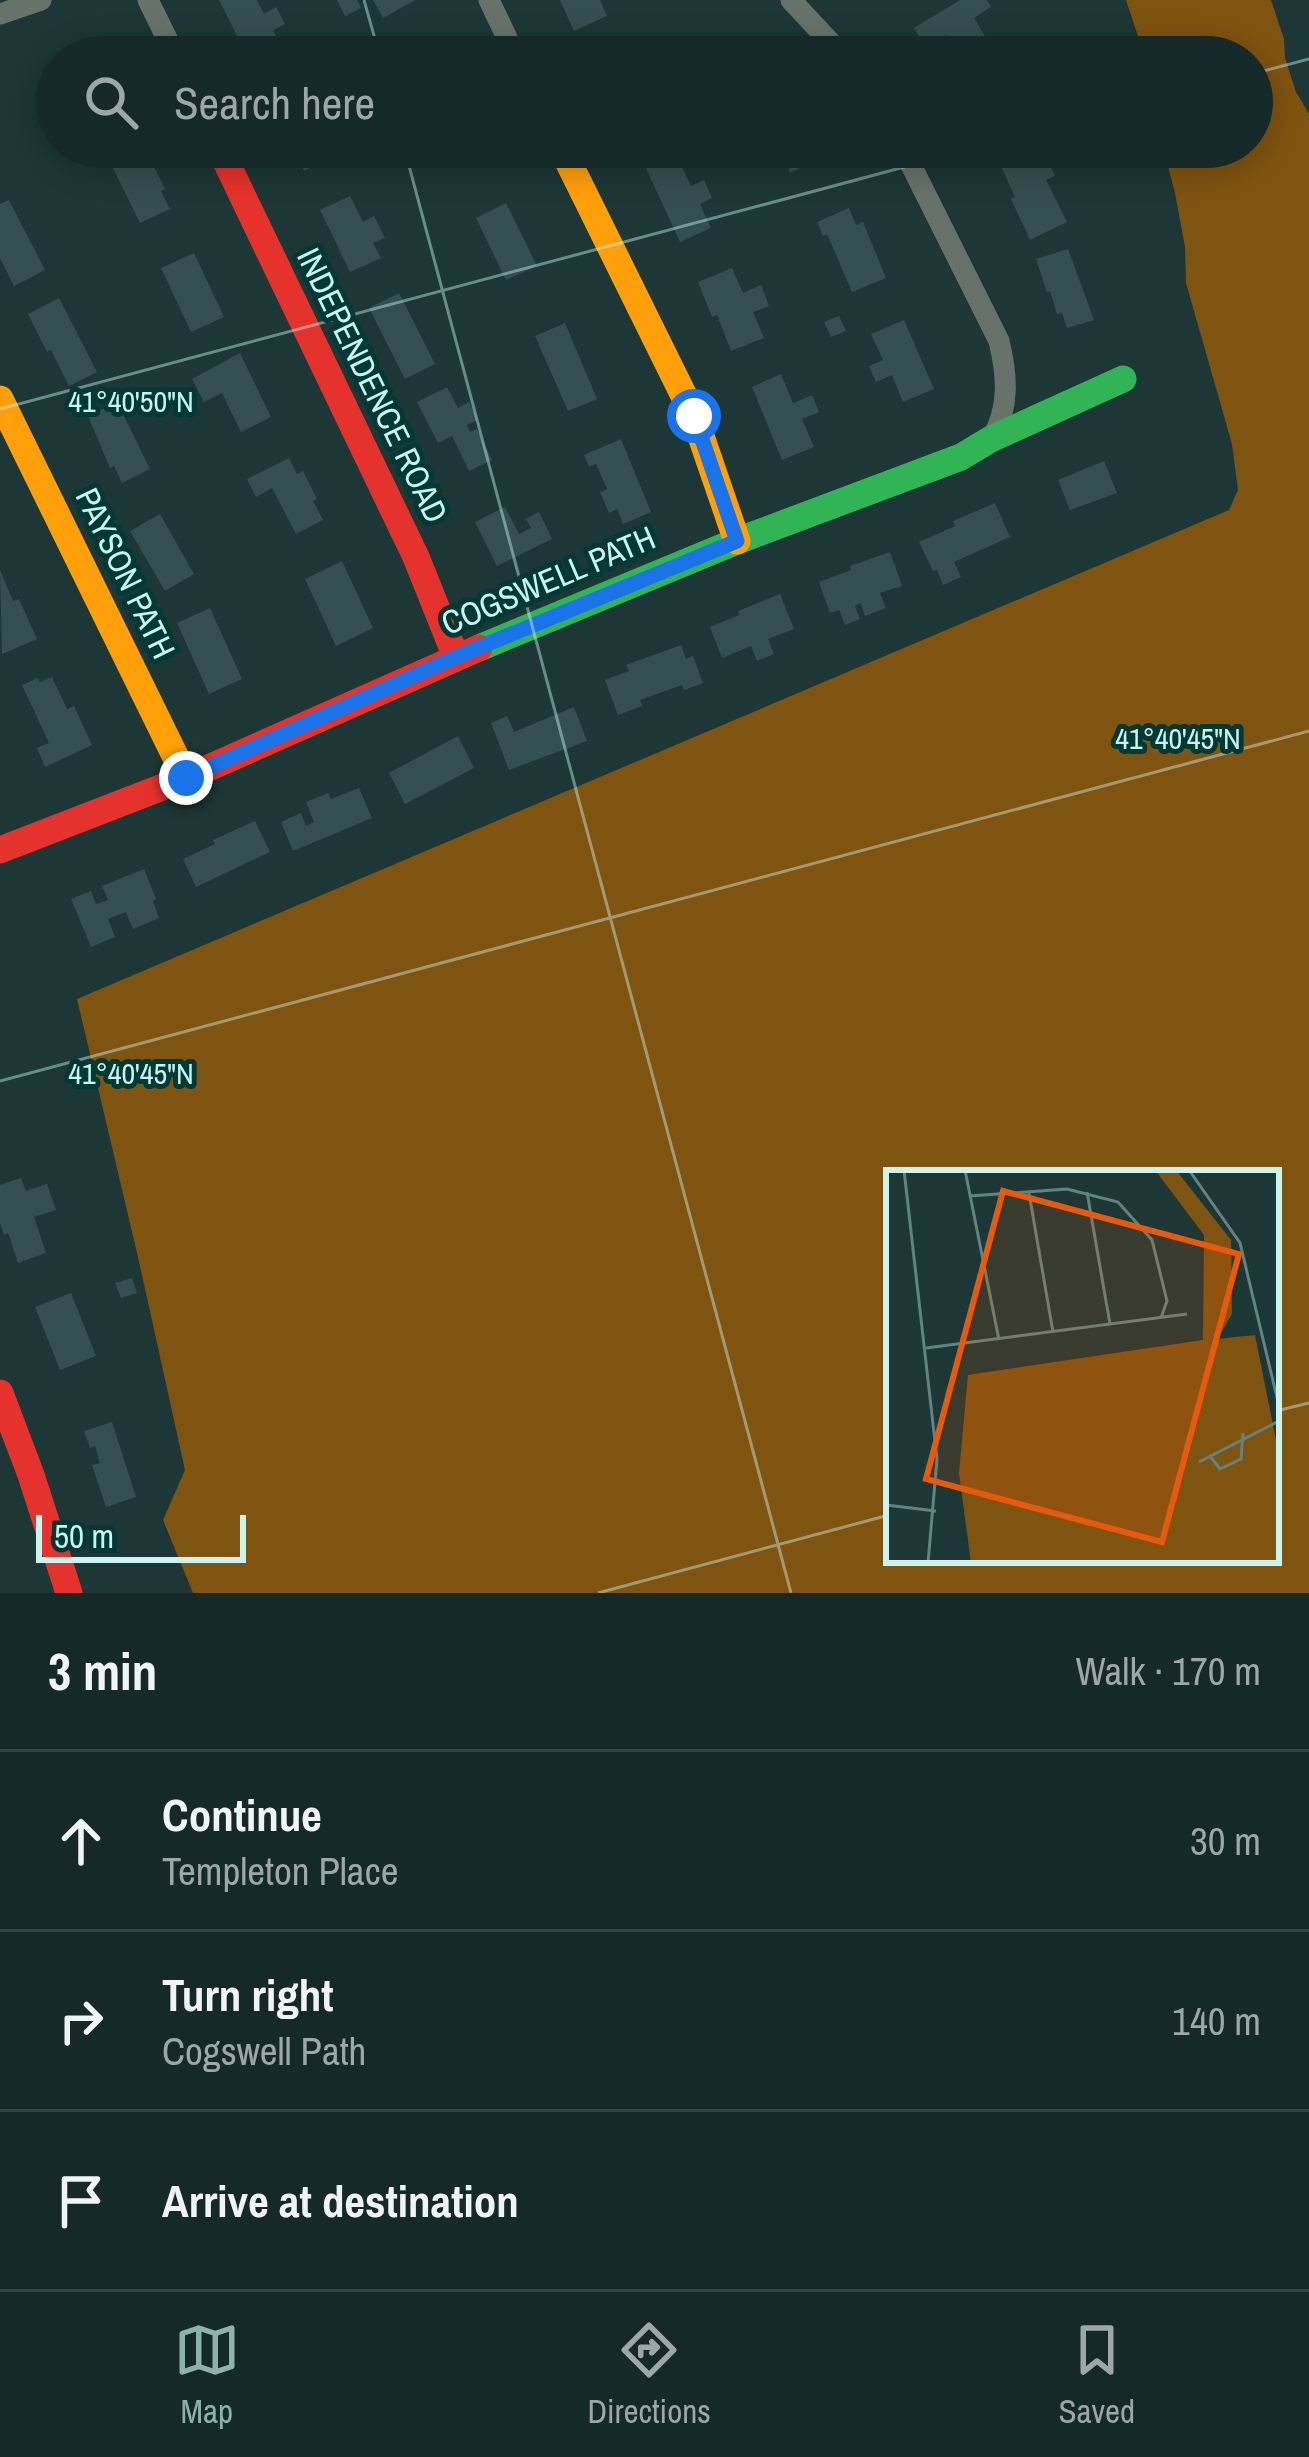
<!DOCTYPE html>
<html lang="en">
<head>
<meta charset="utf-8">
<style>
	:root { --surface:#152928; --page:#1e3130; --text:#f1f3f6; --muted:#9da6a8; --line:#344545; --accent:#8db2ae }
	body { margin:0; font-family:"Archivo Narrow",sans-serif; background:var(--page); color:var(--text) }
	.scale { position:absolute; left:36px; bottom:30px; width:210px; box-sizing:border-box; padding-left:12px; border:6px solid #caf4ef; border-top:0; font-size:33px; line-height:42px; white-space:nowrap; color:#caf4ef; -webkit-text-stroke:9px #023935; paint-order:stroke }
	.stop { position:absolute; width:36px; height:36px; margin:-27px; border:9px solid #1a73e8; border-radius:50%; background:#fff }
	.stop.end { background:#1a73e8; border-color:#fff; box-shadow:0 3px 12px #0008 }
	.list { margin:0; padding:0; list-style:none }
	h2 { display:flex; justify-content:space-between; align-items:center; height:156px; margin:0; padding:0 48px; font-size:51px }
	h2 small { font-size:39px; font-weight:400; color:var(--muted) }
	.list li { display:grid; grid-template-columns:78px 1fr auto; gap:36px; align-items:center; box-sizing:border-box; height:180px; padding:0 48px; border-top:3px solid var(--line) }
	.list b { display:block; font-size:45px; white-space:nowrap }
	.list p { margin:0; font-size:39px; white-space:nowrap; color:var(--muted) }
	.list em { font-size:39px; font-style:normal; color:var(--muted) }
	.icon { flex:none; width:66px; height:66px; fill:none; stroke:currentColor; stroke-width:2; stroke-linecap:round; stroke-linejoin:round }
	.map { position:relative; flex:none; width:1309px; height:1593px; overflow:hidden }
	.search { position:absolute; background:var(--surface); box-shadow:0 6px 30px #0003; left:36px; right:36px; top:36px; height:132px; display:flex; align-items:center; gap:30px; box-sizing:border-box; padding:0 42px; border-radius:66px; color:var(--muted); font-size:45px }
	.sheet { height:696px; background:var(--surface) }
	nav { display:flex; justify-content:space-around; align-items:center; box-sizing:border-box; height:168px; border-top:3px solid var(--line); background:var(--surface); font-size:33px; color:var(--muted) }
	nav a { display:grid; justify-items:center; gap:6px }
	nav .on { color:var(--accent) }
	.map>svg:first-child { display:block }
	.green { fill:#7f5310; fill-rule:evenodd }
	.building { fill:#344f4f }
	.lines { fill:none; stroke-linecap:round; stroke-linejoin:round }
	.street { stroke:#67726b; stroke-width:21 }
	.fast { stroke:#30b455; stroke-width:27 }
	.slow { stroke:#ff9f0a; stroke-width:27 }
	.jam { stroke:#e5322d; stroke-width:27 }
	.route { stroke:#1a73e8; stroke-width:15 }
	.ticks { fill:none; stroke:#caf4ef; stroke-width:3; stroke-opacity:0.45 }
	.labels { text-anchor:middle; stroke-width:10; stroke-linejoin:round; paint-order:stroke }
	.street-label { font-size:33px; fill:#caf4ef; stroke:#023935 }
	.inset-road { fill:none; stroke:#62837f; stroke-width:3 }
	.view { fill:#e8590c; fill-opacity:0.15; stroke:#e8590c; stroke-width:6 }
	.inset-edge { fill:none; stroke:#caf4ef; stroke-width:6 }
	.ticks-label { font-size:30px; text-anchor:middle; fill:#caf4ef; stroke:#023935; stroke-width:10; stroke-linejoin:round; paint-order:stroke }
</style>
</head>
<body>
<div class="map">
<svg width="1309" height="1593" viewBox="0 0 1309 1593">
	<rect width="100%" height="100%" fill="#1c3735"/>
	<path class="green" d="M1126,0h145l13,39 1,19 11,34 13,22v1479h-1116l-30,-73 22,-50 -47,-213 -61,-258 1152,-489 9,-20 -6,-46 -46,-161 -1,-36 -10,-54 -12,-46h89v-90h-107zM889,1173h387v387h-387z"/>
	<path class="building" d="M219,0h38l7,14 12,-7 9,17 -12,6 11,22 -10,5h-26z
		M337,0h20l4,8 -16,8z
		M373,0h42l-32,18z
		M560,0h40l7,16 -33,15z
		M960,0h27l4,7 -17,11 15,25 9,-6 5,9 -8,4 5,7h-40l-14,-22 -20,12 -12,-19z
		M293,147h37l5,9 -31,15z
		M437,147h40l3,5 -34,15z
		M778,147h39l5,11 -32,15z
		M138,149l8,17 6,-3 13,26 -4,2 9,18 -30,14 -30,-61z
		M1025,149l8,18 14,-8 8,17 -9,4 21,42 -37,18 -19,-41 4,-2 -16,-35z
		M675,152l16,34 13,-6 8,18 -12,6 11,24 -31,14 -35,-76z
		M350,196l13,26 11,-6 11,22 -12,5 8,15 -31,14 -30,-62z
		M9,200l36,70 -31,16 -14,-28v-54z
		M506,203l31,63 -31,14 -30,-62z
		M849,208l7,17 7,-3 23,56 -34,14 -25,-58 -4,2 -6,-14z
		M1068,249l26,71 -27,8 -5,-15 -5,1 -7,-23 -3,1 -11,-33z
		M194,253l30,64 -33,15 -30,-64z
		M732,268l11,25 18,-8 8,21 -16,6 11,26 -33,13 -14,-36 -5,2 -14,-35z
		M399,293l36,71 -30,15 -36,-71z
		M59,298l38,74 -28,14 -18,-36 -4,2 -19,-38z
		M839,316l7,15 -15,6 -7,-15z
		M904,320l30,69 -31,13 -11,-27 -16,7 -7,-16 14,-6 -12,-26z
		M565,323l32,76 -29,12 -33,-75z
		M240,353l31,64 -30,15 -19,-39 -18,9 -12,-23z
		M781,374l12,29 19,-8 7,17 -17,7 12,28 -32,13 -30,-73z
		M447,387l11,21 11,-6 9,18 -11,5 3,7 7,-3 15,31 -23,11 -17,-35 -14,7 -21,-41z
		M117,402l33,67 -28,14 -8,-17 -4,2 -22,-52z
		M621,439l30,73 -28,12 -6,-15 -8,4 -9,-21 7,-3 -11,-25 -7,3 -5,-12z
		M289,458l8,16 6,-3 14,28 -4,2 10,19 -27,14 -24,-46 -16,9 -9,-18z
		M1104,461l13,32 -47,17 -12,-30z
		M995,503l15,34 -56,25 7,15 -18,8 -6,-15 -4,1 -14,-29 36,-16 -2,-5z
		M505,507l14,27 12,-6 -5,-9 13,-7 13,27 -55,27 -22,-44z
		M160,514l34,60 -29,17 -35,-60z
		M890,552l12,34 -22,7 6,15 -21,8 -4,-13 -6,3 5,13 -15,6 -6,-15 -9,3 -11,-31 32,-12 -1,-4z
		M342,561l31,67 -37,18 -31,-67z
		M0,570l13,31 6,-2 18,40 -35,15z
		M780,594l14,35 -26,10 6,15 -17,7 -6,-15 -29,12 -12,-31 29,-12 -1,-4z
		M210,608l32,71 -33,15 -32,-71z
		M681,645l5,14 7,-3 10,27 -19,7 -2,-5 -42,15 2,6 -24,9 -13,-35 24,-9 -3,-6z
		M52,677l15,32 7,-3 18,39 -47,22 -8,-19 12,-5 -27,-58 16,-7 2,4z
		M574,707l13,34 -78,29 -18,-47 16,-7 7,16z
		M458,736l16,32 -69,36 -16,-31z
		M359,788l13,30 -79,33 -12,-29 20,-9 5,13 8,-4 -8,-20 22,-9 3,6z
		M255,821l15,31 -74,35 -13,-28 32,-15 -2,-4z
		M144,869l12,30 -3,2 6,17 -26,11 -7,-17 -18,7 7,18 -24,10 -20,-48 20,-8 5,13 12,-4 -6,-14z
		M21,1178l5,13 21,-7 9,26 -22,7 12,36 -28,10 -10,-30 -4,2 -4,-12v-38z
		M132,1278l5,15 -16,5 -6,-15z
		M71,1293l25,63 -36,14 -25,-63z
		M112,1422l24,75 -30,10 -14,-42 8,-2 -5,-17 -5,2 -6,-17z"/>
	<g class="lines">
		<path class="street" d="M148,0l28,57
			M489,0l27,57
			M791,0l53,57
			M0,14l41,-14
			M902,147l97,194c8,33 11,66 -7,97"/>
		<path class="fast" d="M479,648l258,-107 224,-84 30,-18 132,-60"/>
		<path class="slow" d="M561,147l133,269 43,125
			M0,399l186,379"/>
		<path class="jam" d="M219,147l197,410 40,100
			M0,850l186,-72 293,-130
			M0,1393l31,82 38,118"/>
	</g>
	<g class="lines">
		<path class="route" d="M186,778l270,-121 281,-116 -43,-125"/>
	</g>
	<path class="ticks" d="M364,0l16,57M1252,74l57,-15M404,147l387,1446M0,409l979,-262M0,1081l1309,-350M1276,1411l33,-8M598,1593l291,-78"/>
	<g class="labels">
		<g class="street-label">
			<text transform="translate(373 385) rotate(64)" y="12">INDEPENDENCE ROAD</text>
			<text transform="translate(126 573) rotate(64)" y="12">PAYSON PATH</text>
			<text transform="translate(548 580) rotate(-23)" y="12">COGSWELL PATH</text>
		</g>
	</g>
	<g transform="translate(886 1170)">
		<rect width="393" height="393" fill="#1c3735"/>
		<path d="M269,0h21l55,70 1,74 -15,25 38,-4 24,120v108h-308l-12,-90 9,-98 235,-35 1,-105z" fill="#7f5310"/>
		<path class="inset-road" d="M18,0l33,289 -9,104M79,0l34,170M303,0l51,73 39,163M201,22l23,132M143,23l24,139M84,26l97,-7 51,13 34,38 15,61 -6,17M40,178l261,-34M323,285l11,14 21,-10 2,-26M313,292l80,-41M0,335l50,6"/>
		<path class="view" d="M117,21l236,63 -77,288 -236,-63z"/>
		<rect width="393" height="393" class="inset-edge"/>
	</g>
	<g class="ticks-label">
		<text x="131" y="412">41°40'50"N</text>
		<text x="1178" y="749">41°40'45"N</text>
		<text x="131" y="1084">41°40'45"N</text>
	</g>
</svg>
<div class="scale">50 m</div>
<div class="stop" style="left:694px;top:416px"></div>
<div class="stop end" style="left:186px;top:778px"></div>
<div class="search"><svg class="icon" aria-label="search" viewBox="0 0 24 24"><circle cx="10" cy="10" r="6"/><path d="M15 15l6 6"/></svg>Search here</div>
</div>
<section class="sheet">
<h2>3 min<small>Walk · 170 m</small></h2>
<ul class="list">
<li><svg class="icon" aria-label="ahead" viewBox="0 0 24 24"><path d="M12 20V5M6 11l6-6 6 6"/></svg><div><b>Continue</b><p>Templeton Place</p></div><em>30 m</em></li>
<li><svg class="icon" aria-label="right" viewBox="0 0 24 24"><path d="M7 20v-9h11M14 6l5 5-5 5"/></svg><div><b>Turn right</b><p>Cogswell Path</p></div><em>140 m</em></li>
<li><svg class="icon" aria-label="arrive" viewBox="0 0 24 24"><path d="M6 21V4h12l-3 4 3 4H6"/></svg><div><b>Arrive at destination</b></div></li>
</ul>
</section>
<nav>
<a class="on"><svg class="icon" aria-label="map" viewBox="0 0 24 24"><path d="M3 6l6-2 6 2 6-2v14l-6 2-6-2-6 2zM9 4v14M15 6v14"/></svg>Map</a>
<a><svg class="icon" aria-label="directions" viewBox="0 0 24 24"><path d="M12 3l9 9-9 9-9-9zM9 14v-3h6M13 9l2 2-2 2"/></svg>Directions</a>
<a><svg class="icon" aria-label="saved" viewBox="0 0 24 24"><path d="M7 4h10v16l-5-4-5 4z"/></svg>Saved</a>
</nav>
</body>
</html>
